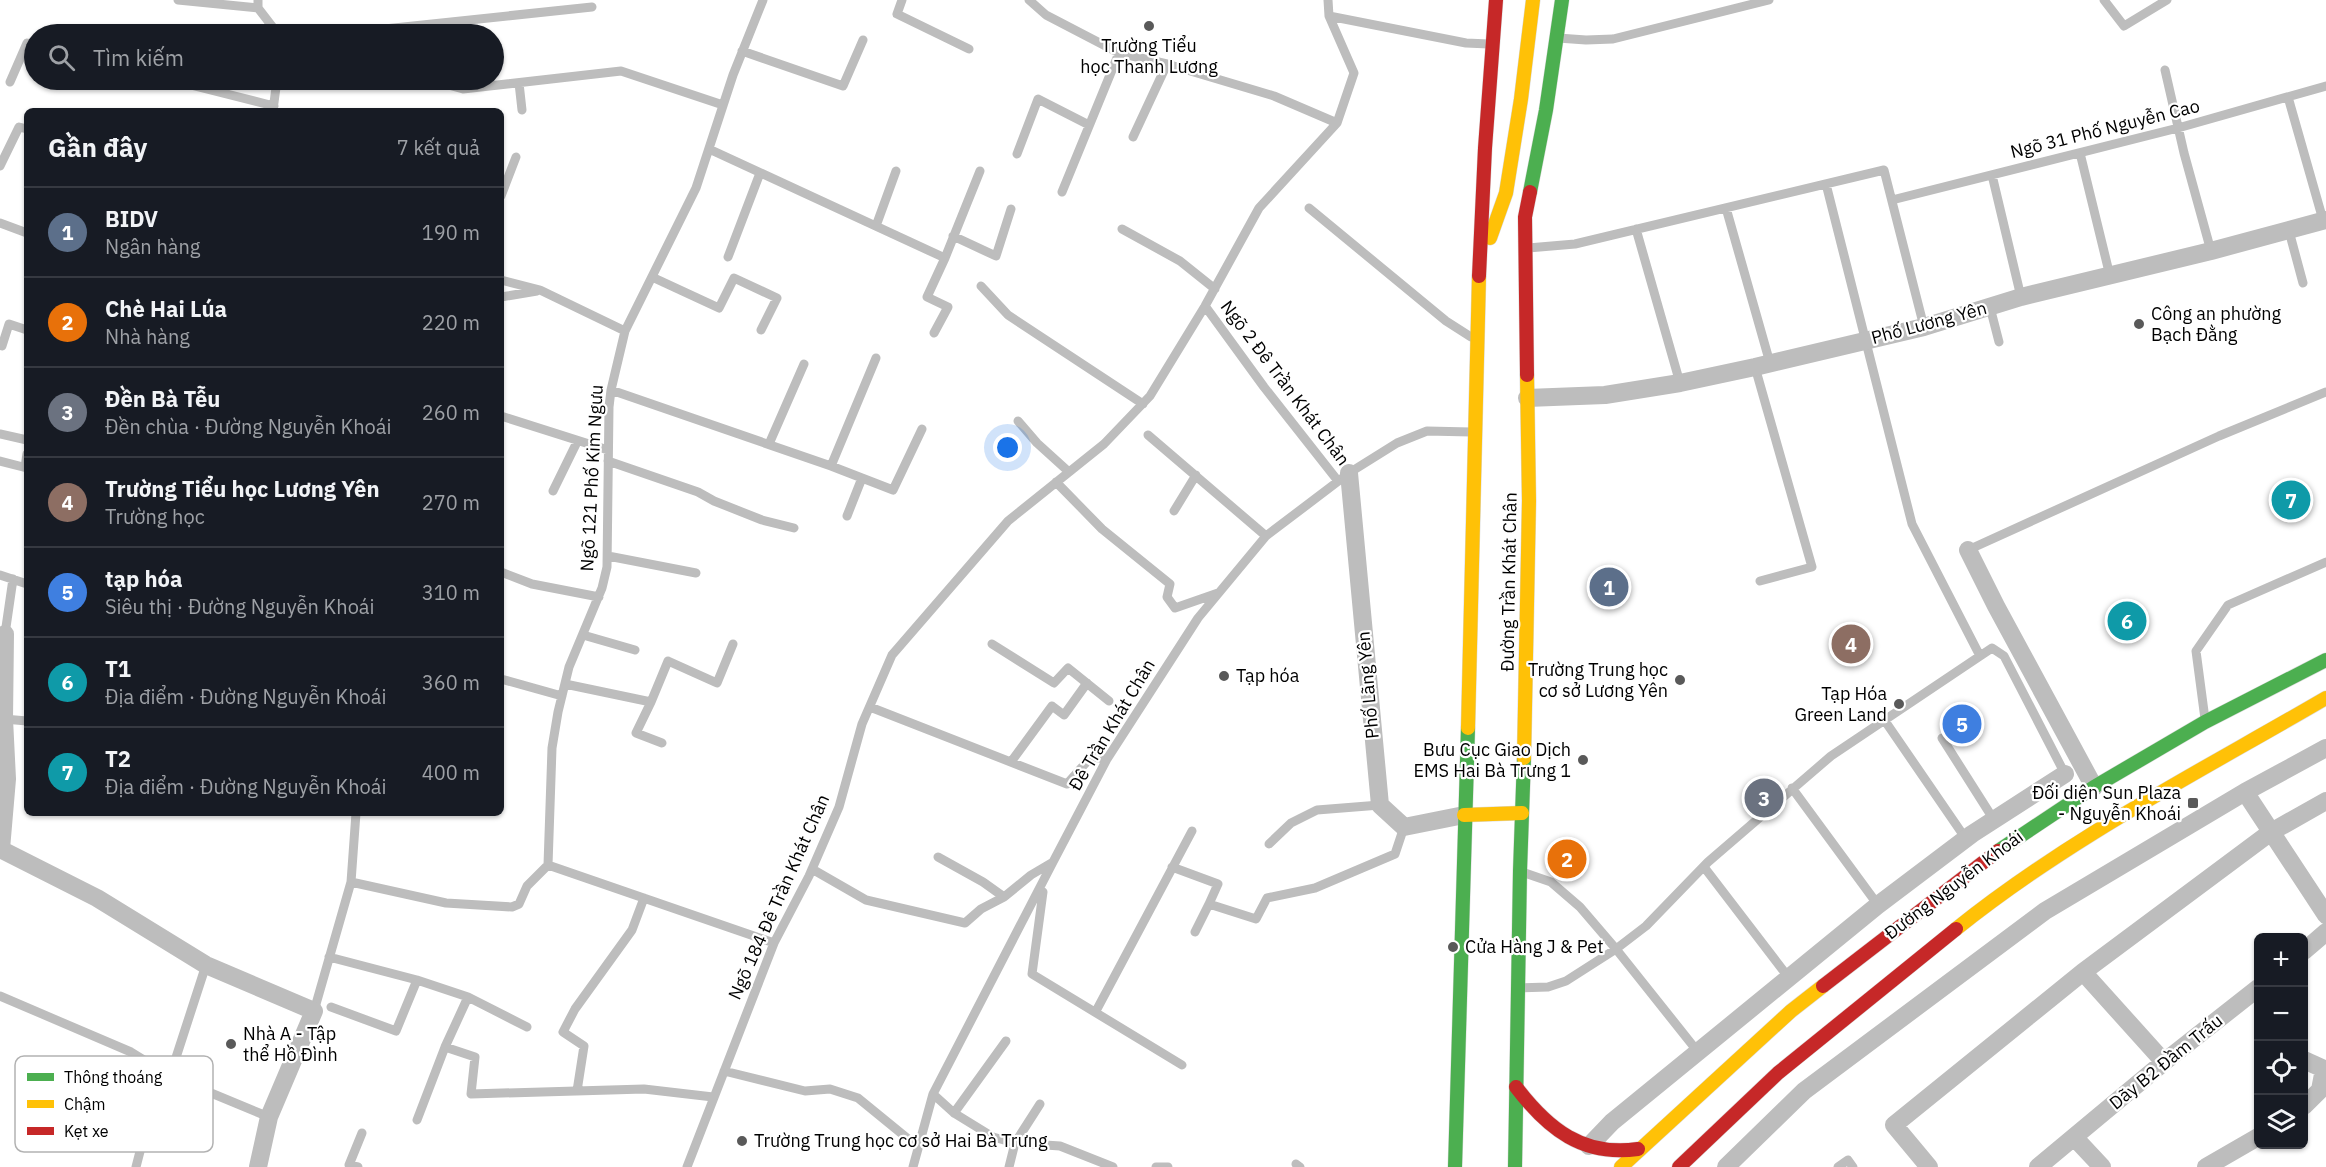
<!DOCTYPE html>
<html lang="vi">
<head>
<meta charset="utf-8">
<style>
	:root { --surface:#171b24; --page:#242831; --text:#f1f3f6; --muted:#9ea1a6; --line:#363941; --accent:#adaeaf }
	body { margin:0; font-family:"IBM Plex Sans",sans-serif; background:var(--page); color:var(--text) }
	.controls { position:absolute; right:18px; bottom:18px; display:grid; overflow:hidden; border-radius:9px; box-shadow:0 2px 4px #0004 }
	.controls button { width:54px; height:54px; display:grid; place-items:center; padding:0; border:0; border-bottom:2px solid var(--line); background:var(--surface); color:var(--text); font:30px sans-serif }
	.you { position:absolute; left:1008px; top:448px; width:21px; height:21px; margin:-15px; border:4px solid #fff; border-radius:50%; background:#1a73e8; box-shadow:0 0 0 9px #1a73e833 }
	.badge { display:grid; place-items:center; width:39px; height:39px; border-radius:50%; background:var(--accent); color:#fff; font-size:20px; font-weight:700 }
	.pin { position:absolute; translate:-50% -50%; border:3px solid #fff; box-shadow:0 2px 6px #0006 }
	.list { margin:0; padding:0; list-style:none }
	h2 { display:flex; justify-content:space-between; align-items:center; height:78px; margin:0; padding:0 24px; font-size:26px }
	h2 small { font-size:20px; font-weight:400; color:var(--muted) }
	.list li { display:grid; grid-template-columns:39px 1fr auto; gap:18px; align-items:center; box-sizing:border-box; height:90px; padding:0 24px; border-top:2px solid var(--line) }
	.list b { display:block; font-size:22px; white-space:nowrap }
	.list p { margin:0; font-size:20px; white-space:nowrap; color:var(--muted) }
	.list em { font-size:20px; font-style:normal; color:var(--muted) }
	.icon { flex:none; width:33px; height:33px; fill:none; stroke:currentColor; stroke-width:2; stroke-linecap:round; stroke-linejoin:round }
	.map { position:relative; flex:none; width:2326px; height:1167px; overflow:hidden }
	.search { position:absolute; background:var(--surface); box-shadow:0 2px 4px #0004; left:24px; top:24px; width:480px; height:66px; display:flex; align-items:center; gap:15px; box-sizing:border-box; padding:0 21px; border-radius:33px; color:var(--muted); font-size:22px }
	.panel { position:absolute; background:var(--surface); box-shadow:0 2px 4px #0004; left:24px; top:108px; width:480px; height:708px; border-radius:9px }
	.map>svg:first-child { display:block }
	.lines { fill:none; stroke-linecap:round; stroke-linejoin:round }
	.fast-casing { stroke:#dbdbdb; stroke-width:15 }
	.slow-casing { stroke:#dbdbdb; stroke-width:15 }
	.jam-casing { stroke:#dbdbdb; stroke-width:15 }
	.lane { stroke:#bdbdbd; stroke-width:9 }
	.street { stroke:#bdbdbd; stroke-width:18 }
	.fast { stroke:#4caf50; stroke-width:14 }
	.slow { stroke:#ffc107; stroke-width:14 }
	.jam { stroke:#c62828; stroke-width:14 }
	.poi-dot { fill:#595959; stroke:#fff; stroke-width:2 }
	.labels { text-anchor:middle; stroke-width:4.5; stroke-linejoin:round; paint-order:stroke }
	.poi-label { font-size:18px; fill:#000; stroke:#fff; text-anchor:start }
	.street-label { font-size:18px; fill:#000; stroke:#fff }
	.key { fill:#fff; stroke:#b2b2b2; stroke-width:1.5 }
	.key-label { font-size:16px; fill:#000 }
</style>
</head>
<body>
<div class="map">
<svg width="2326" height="1167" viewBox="0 0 2326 1167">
	<rect width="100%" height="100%" fill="#fff"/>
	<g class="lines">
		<g class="fast-casing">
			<path id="fast" d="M1530,192l16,-82 16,-110
				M1998,851l96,-64 111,-65 121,-62
				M1455,1167l13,-439
				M1515,1167l5,-296 4,-113"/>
		</g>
		<g class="slow-casing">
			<path id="slow" d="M1490,238l16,-45 15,-94 12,-99
				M1468,728l11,-452
				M1524,758l5,-257 -2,-126
				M1464,815l58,-2
				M1956,929c113,-91 245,-158 370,-231
				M1621,1167l170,-156 32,-25"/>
		</g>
		<g class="jam-casing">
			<path id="jam" d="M1479,276l6,-128 11,-148
				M1527,375l-2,-158 5,-25
				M1823,986l175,-135
				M1516,1087c32,42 67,70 122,62
				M1679,1167l99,-94 178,-144"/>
		</g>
		<path class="lane" d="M178,0l80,8
			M258,0v8l20,26
			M902,0l-5,14 72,35
			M1029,0l17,15 73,38 48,11 107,32 63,27
			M2104,0l20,26 43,-26
			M1329,16l137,27 23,1
			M337,34l255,-27
			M1558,38l28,2 27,-1 156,-39
			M742,51l101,35 20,-46
			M2165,70l19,83 27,98
			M171,80l103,26
			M445,80v4l18,5 158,-18 102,34
			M10,82l17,-39 7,2
			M519,83l3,27
			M2288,97l35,123
			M273,110l4,-30
			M1133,137l34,-73
			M709,149l236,109 35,-87
			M2080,153l30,123
			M1017,154l21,-55 51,26
			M0,166l19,-39 8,2
			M1992,175l29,122
			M1826,184l86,340 68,132
			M1062,192l57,-139
			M501,196l15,-39
			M1892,200l286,-72 148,-42
			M1309,208l137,113 25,16
			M1726,208l44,155
			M0,223l27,10
			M876,226l20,-55
			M1122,229l58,32 35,28
			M1636,229l44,154
			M2289,231l14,52
			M953,236l43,20 15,-47
			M1528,248l47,-4 309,-74 40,157
			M728,257l32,-84
			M652,277l67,31 15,-30 43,20 -16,32
			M501,280l39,10 85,41
			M981,286l27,29 135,89
			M501,297l36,-6
			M1205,306l59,81 74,94
			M1990,307l9,35
			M934,333l14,-26 -21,-10 18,-39
			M0,345l2,1 7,-22 18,6
			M1755,367l57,200 -52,14
			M611,390l220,76 62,24 29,-61
			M501,416l107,34
			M1018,421l19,22 32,29
			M0,434l27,6
			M1148,435l118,101
			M769,444l35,-80
			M0,461l27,7
			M608,461l90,31 16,9 48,19 32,8
			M831,466l45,-108
			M25,467l2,-13
			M1056,482l46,47 68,55 -3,13 8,11 43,-15
			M553,491l24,-49
			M1174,511l22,-36
			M847,516l15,-38
			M1968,550l251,-114 107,-44
			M608,556l88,17
			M501,572l31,12 67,13
			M0,575l27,9
			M5,634l8,-55
			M583,635l52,15
			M992,644l62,39 14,-15 41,33
			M501,679l61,17
			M565,684l86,18 -15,31 26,10
			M651,702l17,-41 49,22 16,-39
			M870,707l197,77 24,-27 16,2
			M4,719l23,2
			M2205,719l-9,-68 32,-46 98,-43
			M1885,721l81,118
			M1942,738l52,82
			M1011,762l41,-56 12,9 23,-32
			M1792,788l86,117
			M1269,844l22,-21 26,-13 63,-5
			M938,857l45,25 21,15
			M548,865l226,78
			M1172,867l46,17 -9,20
			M1704,867l85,111
			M812,869l54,31 99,23 16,-14 23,-12 27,-22 22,-13
			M1525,873l26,9 29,25 36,42 82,103
			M351,882l95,21 66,4 7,-3 8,-18 21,-21 4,-117 6,-36 11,-45 33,-79 5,-21 2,-160 2,-17 14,-59 71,-143 37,-113 30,-75
			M1043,892l-11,82 150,91
			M1195,932l14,-28 47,15 11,-21 48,-10 80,-34 9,-27
			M329,957l88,23 51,17 59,30
			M1520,988l28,-1 18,-6 50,-32 30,-23 62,-64 123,-106 161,-108 12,8 61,118
			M0,996l131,56 39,24 99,41
			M331,1007l65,24 21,-51
			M314,1011l37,-129 5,-69
			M1096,1011l96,-180
			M445,1047l30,10 -4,37 173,-5 69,8
			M27,1069l124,40
			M724,1071l81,20 25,-2 28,9 60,49
			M577,1091l7,-45 -21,-14 12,-23 57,-79 12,-32
			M933,1094l21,19 39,24 22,6 45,3 53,21
			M954,1113l52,-72
			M417,1120l28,-73 23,-50
			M1296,1164l4,3
			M136,1167l15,-58 19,-33 36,-111
			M358,1167l-9,-2 13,-32
			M687,1167l87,-224 35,-67 30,-69 23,-83 30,-69 116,-134 96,-77 46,-48 55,-90 54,-98 78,-85 17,-50 -25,-57 -1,-16
			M913,1167l20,-73 120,-232 54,-103 91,-141 68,-82 83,-63 48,-30 30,-12 44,1
			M1009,1167l6,-24 25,-39
			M1156,1167h12
			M1838,1167l10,-7 5,7"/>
		<path class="street" d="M1527,398l78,-3 75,-12 75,-16 169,-40 97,-30 190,-46 115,-31
			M1349,473l31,332 24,22 60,-12
			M1968,550l28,56 98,181
			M2245,792l81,123
			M0,849l97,49 109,67 108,46 -45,106 -11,50
			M1,849l6,-70 -3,-60 1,-85
			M2304,951l22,-19
			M2083,972l81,90
			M2304,1060l22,10
			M2304,1106l16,-16 4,-21
			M2074,1137l28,30
			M1589,1146l23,-24 266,-217 94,-71 93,-60
			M1726,1167l78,-76 241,-180 200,-119 81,-44
			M1929,1167l-35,-42 189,-153 188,-140 55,-31
			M2038,1167l126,-105 94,-74
			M2206,1167l52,-30"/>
		<use href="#fast" class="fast"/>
		<use href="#slow" class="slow"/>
		<use href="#jam" class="jam"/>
	</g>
	<g class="poi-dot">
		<circle cx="1149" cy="26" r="6"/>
		<circle cx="2139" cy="324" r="6"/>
		<circle cx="1224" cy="676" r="6"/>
		<circle cx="1680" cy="680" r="6"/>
		<circle cx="1899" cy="704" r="6"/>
		<circle cx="1583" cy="760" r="6"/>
		<rect x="2187" y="797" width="12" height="12" rx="3"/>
		<circle cx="1453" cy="947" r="6"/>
		<circle cx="231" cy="1044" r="6"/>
		<circle cx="742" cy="1141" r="6"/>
	</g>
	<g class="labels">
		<g class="poi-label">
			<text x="1149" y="52" text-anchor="middle">Trường Tiểu<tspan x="1149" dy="21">học Thanh Lương</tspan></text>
			<text x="2151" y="320">Công an phường<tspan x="2151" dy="21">Bạch Đằng</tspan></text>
			<text x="1668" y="676" text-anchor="end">Trường Trung học<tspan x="1668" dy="21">cơ sở Lương Yên</tspan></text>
			<text x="1236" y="682">Tạp hóa</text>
			<text x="1887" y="700" text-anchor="end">Tạp Hóa<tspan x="1887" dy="21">Green Land</tspan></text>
			<text x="1571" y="756" text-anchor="end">Bưu Cục Giao Dịch<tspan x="1571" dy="21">EMS Hai Bà Trưng 1</tspan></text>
			<text x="2181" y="799" text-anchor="end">Đối diện Sun Plaza<tspan x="2181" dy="21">- Nguyễn Khoái</tspan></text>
			<text x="1465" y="953">Cửa Hàng J &amp; Pet</text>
			<text x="243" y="1040">Nhà A - Tập<tspan x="243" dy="21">thể Hồ Đình</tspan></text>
			<text x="754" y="1147">Trường Trung học cơ sở Hai Bà Trưng</text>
		</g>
		<g class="street-label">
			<text transform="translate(2105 129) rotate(-14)" y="6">Ngõ 31 Phố Nguyễn Cao</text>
			<text transform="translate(1929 323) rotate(-15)" y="6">Phố Lương Yên</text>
			<text transform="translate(1285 383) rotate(53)" y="6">Ngõ 2 Đê Trần Khát Chân</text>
			<text transform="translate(592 478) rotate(-87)" y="6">Ngõ 121 Phố Kim Ngưu</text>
			<text transform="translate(1509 582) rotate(-89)" y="6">Đường Trần Khát Chân</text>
			<text transform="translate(1368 685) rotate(-95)" y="6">Phố Lãng Yên</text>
			<text transform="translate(1112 725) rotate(-59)" y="6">Đê Trần Khát Chân</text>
			<text transform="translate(1954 885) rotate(-37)" y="6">Đường Nguyễn Khoái</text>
			<text transform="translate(779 897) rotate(-66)" y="6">Ngõ 184 Đê Trần Khát Chân</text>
			<text transform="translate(2166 1062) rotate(-39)" y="6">Dãy B2 Đầm Trấu</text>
		</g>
	</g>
	<rect x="15" y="1056" width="198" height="96" rx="9" class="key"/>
	<rect x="27" y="1073" width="27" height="8" fill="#4caf50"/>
	<rect x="27" y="1100" width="27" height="8" fill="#ffc107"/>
	<rect x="27" y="1127" width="27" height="8" fill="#c62828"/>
	<g class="key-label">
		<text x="64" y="1083">Thông thoáng</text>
		<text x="64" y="1110">Chậm</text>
		<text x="64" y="1137">Kẹt xe</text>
	</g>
</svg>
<div class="controls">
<button>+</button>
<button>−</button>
<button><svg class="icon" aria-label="locate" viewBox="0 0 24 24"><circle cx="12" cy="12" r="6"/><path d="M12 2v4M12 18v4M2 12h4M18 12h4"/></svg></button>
<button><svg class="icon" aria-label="layers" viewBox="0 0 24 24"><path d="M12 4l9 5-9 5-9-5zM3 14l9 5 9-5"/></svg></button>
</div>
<div class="you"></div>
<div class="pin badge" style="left:1609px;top:587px;background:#5c6f8a">1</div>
<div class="pin badge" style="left:1567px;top:859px;background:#e8710a">2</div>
<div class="pin badge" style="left:1764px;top:798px;background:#6b7280">3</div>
<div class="pin badge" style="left:1851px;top:644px;background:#8d6e63">4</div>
<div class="pin badge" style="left:1962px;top:724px;background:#3f7fe0">5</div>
<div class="pin badge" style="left:2127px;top:621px;background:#0f9aa8">6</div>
<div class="pin badge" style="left:2291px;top:500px;background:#0f9aa8">7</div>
<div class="search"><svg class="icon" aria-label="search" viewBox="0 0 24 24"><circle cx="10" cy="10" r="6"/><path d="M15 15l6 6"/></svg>Tìm kiếm</div>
<section class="panel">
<h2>Gần đây<small>7 kết quả</small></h2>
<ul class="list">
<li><span class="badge" style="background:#5c6f8a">1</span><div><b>BIDV</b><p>Ngân hàng</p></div><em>190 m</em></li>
<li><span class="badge" style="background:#e8710a">2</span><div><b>Chè Hai Lúa</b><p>Nhà hàng</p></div><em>220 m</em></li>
<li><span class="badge" style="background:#6b7280">3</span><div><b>Đền Bà Tễu</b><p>Đền chùa · Đường Nguyễn Khoái</p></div><em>260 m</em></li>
<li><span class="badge" style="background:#8d6e63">4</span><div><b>Trường Tiểu học Lương Yên</b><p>Trường học</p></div><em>270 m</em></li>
<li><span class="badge" style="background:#3f7fe0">5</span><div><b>tạp hóa</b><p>Siêu thị · Đường Nguyễn Khoái</p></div><em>310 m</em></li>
<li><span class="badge" style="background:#0f9aa8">6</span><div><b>T1</b><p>Địa điểm · Đường Nguyễn Khoái</p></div><em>360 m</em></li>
<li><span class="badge" style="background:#0f9aa8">7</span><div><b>T2</b><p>Địa điểm · Đường Nguyễn Khoái</p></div><em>400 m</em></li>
</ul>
</section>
</div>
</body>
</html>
